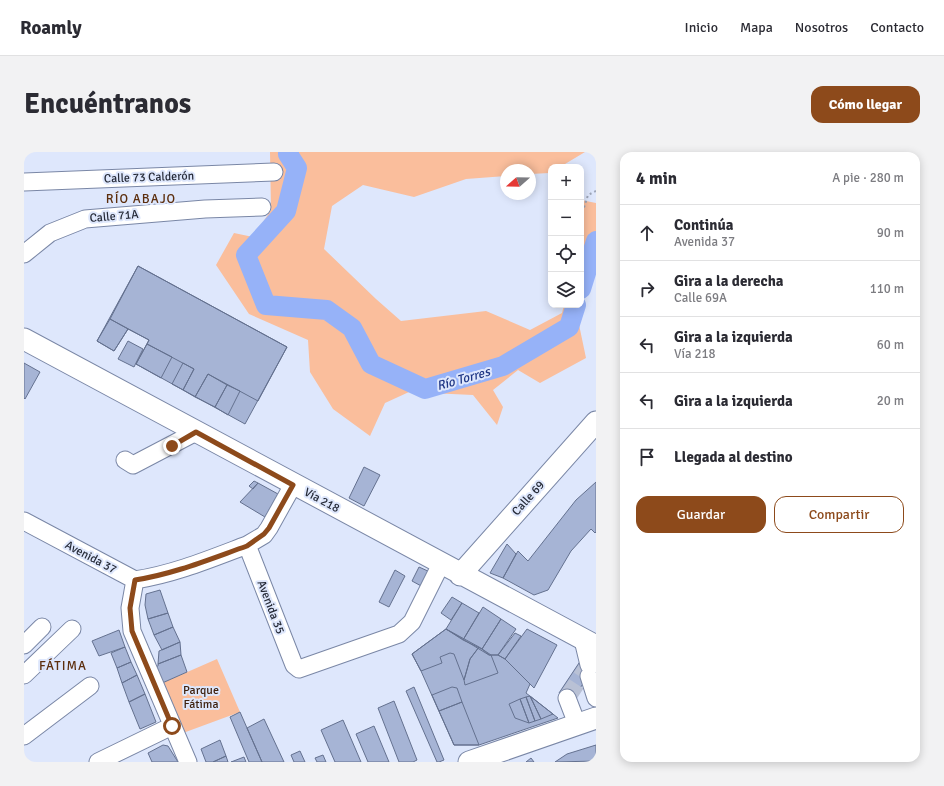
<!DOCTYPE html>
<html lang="es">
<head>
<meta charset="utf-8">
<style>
	:root { --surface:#fff; --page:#f2f2f3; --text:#2b2b33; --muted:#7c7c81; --line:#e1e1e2; --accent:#8d4a1b }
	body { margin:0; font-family:Signika,sans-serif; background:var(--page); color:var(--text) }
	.controls { position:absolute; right:12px; top:12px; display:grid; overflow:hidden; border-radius:8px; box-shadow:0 2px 10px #0003 }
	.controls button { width:36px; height:36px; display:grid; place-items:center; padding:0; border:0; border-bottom:1px solid var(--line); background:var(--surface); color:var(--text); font:20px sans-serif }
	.compass { position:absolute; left:476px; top:12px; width:36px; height:36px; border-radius:50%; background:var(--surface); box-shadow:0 2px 10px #0003; rotate:250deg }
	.stop { position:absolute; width:12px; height:12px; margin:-9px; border:3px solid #8d4a1b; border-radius:50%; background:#fff }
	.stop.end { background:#8d4a1b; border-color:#fff; box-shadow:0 1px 4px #0008 }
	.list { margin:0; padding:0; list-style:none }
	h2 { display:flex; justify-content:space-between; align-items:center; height:52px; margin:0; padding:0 16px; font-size:17px }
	h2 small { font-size:13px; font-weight:400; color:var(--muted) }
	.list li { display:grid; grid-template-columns:26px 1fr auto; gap:12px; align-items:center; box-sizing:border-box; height:56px; padding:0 16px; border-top:1px solid var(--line) }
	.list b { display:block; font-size:15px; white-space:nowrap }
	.list p { margin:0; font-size:13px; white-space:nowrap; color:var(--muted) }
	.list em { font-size:13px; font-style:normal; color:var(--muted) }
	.actions { display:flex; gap:8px; padding:12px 16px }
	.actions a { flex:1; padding:9px 0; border:1px solid var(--accent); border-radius:12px; text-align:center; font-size:14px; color:var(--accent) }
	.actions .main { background:var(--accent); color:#fff }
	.icon { flex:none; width:22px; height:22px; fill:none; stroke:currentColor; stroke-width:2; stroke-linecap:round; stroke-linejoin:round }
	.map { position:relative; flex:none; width:572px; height:610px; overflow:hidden; border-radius:12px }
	header { display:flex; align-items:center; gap:24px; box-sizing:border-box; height:56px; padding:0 20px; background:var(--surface); border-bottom:1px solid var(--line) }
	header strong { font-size:19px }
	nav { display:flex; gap:22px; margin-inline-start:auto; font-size:14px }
	.intro { display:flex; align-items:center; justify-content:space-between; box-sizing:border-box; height:96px; padding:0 24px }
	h1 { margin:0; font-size:28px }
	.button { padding:10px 18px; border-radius:12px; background:var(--accent); color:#fff; font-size:14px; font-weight:700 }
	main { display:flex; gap:24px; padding:0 24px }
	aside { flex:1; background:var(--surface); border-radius:12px; box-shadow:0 2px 10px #0003 }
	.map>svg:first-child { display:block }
	.green { fill:#fabe9c }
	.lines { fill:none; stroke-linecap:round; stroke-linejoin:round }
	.river { stroke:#96b2f8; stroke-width:20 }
	.building { fill:#a6b4d5; stroke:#64718f }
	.minor-tunnel { stroke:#b9c1d5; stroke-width:17; stroke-dasharray:17 8; stroke-linecap:butt }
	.minor-casing { stroke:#7a87a6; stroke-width:19 }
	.major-casing { stroke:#7a87a6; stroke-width:23 }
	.path { stroke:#9da5b7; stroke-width:2; stroke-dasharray:2 3; stroke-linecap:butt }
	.minor { stroke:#fff; stroke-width:17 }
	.major { stroke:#fff; stroke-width:21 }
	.route { stroke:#8d4a1b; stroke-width:5 }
	.labels { text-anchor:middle; stroke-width:4; stroke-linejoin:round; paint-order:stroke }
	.street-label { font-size:12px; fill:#262b38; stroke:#dee7fc }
	.park-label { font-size:12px; fill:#3f220f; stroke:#dee7fc }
	.neighbourhood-label { font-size:13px; letter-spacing:1px; fill:#5c2e0d; stroke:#dee7fc }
	.water-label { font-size:13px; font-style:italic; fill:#1f3685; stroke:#dee7fc }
</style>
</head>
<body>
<header>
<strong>Roamly</strong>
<nav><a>Inicio</a><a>Mapa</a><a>Nosotros</a><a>Contacto</a></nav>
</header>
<div class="intro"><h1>Encuéntranos</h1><a class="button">Cómo llegar</a></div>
<main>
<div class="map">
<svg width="572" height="610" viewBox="0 0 572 610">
	<rect width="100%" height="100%" fill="#dee7fc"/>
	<path class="green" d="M246,0h315l-25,15h-9l-1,6 -20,1v-4h-24v6l-40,3 -52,18 -51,-12 -31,21 -8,43 52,50 25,22 85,-10 44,19 32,-17 2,-8h12l1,10 9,43 -46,25 -22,-13 -25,20 10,17 -6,18 -24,-30 -64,-3 -24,11 -15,33 -37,-27 -23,-37 -2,-32 -59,-26 -33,-49 18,-32 19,4 18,-27z
		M557,48l15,3v65h-6l-9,20z
		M193,507l23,53 -57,21 -23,-49z"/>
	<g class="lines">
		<path class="river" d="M265,0l-1,2 9,14 -11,43 -40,44 20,50 61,5 25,18 19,36 54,25 78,-23 66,-39 7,-22
			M557,137l15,-48"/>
	</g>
	<path class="building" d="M114,114l149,81 -42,77 -109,-60 13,-24 -21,-11 -14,22 -17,-10z
		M114,114l149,81 -29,54 -50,-27 -13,23 -12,-7 11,-21 -47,-25 2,-4 -39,-21z
		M86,167l18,10 -14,22 -17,-10z
		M104,189l15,8 -9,18 -16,-8z
		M123,192l25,13 -11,21 -25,-14z
		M0,211l16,9 -15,27 -1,-1z
		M159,211l11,6 -11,21 -11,-6z
		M184,222l19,11 -12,22 -20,-10z
		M203,233l13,6 -12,24 -13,-8z
		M340,315l16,8 -16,31 -15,-8z
		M230,329l4,2 -5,6 -4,-3z
		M572,330v50l-1,1 -4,-4 -20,22 -23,39 -14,5 -31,-17 15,-27 10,10 48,-61z
		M234,331l20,11 -13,23 -25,-15z
		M483,392l9,10 -13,24 -13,-5z
		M395,415l11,5 -7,15 -11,-6z
		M371,418l10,6 -16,31 -10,-5z
		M136,438l8,23 -20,6 -3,-14 1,-11z
		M428,445l10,6 -11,17 -10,-7z
		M438,451l17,10 -16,27 -17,-11z
		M459,455l18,12 -19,30 -19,-9z
		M144,461l5,14 -19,8 -6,-16z
		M477,467l15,10 -18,26h-9l-7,-6z
		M149,475l7,15 -18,8 -8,-15z
		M422,477l43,26h9l7,4 25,25 -4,9 32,25 -79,27h-25l-33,-74 -9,-17z
		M422,477l33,18 -9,12 -6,21 -10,-26 -4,-1 -10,4 2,6 -21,8 -9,-17z
		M503,477l30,16 -23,43 -29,-29z
		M95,478l6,17 -26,9 -7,-15z
		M491,481l6,3 -16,23 -7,-4z
		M156,490l1,13 -23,9 1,-13z
		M101,495l6,15 -14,6 -6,-15z
		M455,495l12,8 7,18 -33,12 -1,-5 6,-21z
		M157,503l6,17 -27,12 -6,-16 4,-2v-2z
		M557,508l13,8 -23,33 -12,-8z
		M107,510l6,13 -15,8 -5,-15z
		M113,523l8,19 -16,8 -7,-19z
		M390,535l30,73 -5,2h-2l-31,-71z
		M428,535l5,1 5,14 -23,9 -7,-16z
		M121,542l11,28 -16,7 -11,-27z
		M506,544l23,18 -12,5z
		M506,544l11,23 -6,2 -9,-24z
		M502,545l9,24 -6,2 -9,-24z
		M496,547l9,24 -14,-5 -6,-14z
		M370,549l23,59 -4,2h-14l-21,-54z
		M438,550l17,43h-25l-15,-34z
		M216,560l7,16 15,34h-13l-19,-45z
		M240,567l20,43h-22l-15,-34z
		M319,568l18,42h-26l-14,-32z
		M350,574l15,36h-21l-12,-28z
		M196,588l6,16 -13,6h-7l-5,-13z
		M139,593l5,1 10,16h-26l-4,-9z
		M572,593v16l-41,1 12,-8z
		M276,599l5,11h-11l-3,-7z
		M299,603l3,7h-9l-2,-4z
		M202,604l2,6h-15z
		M220,605l2,5h-15z
		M507,606l3,4h-8z"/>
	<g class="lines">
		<path class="minor-tunnel" d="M543,546l22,-33"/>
		<g class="minor-casing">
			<path id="minor" d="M0,30l250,-10
				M0,102l26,-21 35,-14 120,-10 57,-2
				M101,308l8,5 63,-33
				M0,369l111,59 -5,28 2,23 56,131
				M223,393l47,120 5,4 100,-35 13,-12 29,-58
				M111,428c39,-6 75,-21 112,-35l17,-10 5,-7 24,-43
				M559,488l6,25 7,-1
				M0,493l18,-18
				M0,523l48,-46
				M565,524l7,22
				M543,546l10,26
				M0,584l66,-50
				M74,610l74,-36"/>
		</g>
		<g class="major-casing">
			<path id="major" d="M0,187l572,307
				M436,423l136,-153
				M445,610l127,-44"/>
		</g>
		<path class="path" d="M557,65l7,-22 8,-4"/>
		<use href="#minor" class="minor"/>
		<use href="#major" class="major"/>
	</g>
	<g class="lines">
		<path class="route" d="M148,574l-40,-95 -2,-23 5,-28c39,-6 75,-21 112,-34l17,-12 5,-6 24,-43 -97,-53 -24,14"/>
	</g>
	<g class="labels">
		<g class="street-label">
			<text transform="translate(125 25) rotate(-2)" y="4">Calle 73 Calderón</text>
			<text transform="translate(90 64) rotate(-5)" y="4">Calle 71A</text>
			<text transform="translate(504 346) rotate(-48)" y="4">Calle 69</text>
			<text transform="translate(298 348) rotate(28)" y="4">Vía 218</text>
			<text transform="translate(67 405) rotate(28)" y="4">Avenida 37</text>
			<text transform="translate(247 455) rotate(69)" y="4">Avenida 35</text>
		</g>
		<g class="park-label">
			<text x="177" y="542">Parque<tspan x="177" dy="14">Fátima</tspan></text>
		</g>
		<g class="neighbourhood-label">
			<text x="117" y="51">RÍO ABAJO</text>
			<text x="39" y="518">FÁTIMA</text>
		</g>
		<g class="water-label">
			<text transform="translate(439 226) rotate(-16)" y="5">Río Torres</text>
		</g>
	</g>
</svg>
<div class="controls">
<button>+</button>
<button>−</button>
<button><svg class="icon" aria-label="locate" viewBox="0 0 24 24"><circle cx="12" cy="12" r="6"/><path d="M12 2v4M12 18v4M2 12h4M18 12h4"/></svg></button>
<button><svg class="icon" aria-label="layers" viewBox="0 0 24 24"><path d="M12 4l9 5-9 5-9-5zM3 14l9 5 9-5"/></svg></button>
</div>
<svg class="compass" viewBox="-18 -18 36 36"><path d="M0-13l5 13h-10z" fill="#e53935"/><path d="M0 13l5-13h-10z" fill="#7c7c81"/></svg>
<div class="stop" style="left:148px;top:574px"></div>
<div class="stop end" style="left:148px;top:294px"></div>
</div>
<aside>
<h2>4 min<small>A pie · 280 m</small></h2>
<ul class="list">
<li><svg class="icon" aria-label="ahead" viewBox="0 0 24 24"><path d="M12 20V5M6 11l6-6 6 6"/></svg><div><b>Continúa</b><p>Avenida 37</p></div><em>90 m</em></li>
<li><svg class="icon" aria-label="right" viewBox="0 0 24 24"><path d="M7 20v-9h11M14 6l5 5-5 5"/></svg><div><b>Gira a la derecha</b><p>Calle 69A</p></div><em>110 m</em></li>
<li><svg class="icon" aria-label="left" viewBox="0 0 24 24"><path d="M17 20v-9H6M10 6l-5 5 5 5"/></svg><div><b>Gira a la izquierda</b><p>Vía 218</p></div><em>60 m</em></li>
<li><svg class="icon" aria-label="left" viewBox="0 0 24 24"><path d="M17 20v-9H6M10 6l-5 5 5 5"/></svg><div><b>Gira a la izquierda</b></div><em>20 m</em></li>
<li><svg class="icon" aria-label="arrive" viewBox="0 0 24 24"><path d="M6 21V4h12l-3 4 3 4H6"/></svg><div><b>Llegada al destino</b></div></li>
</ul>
<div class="actions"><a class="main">Guardar</a><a>Compartir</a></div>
</aside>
</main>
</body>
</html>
